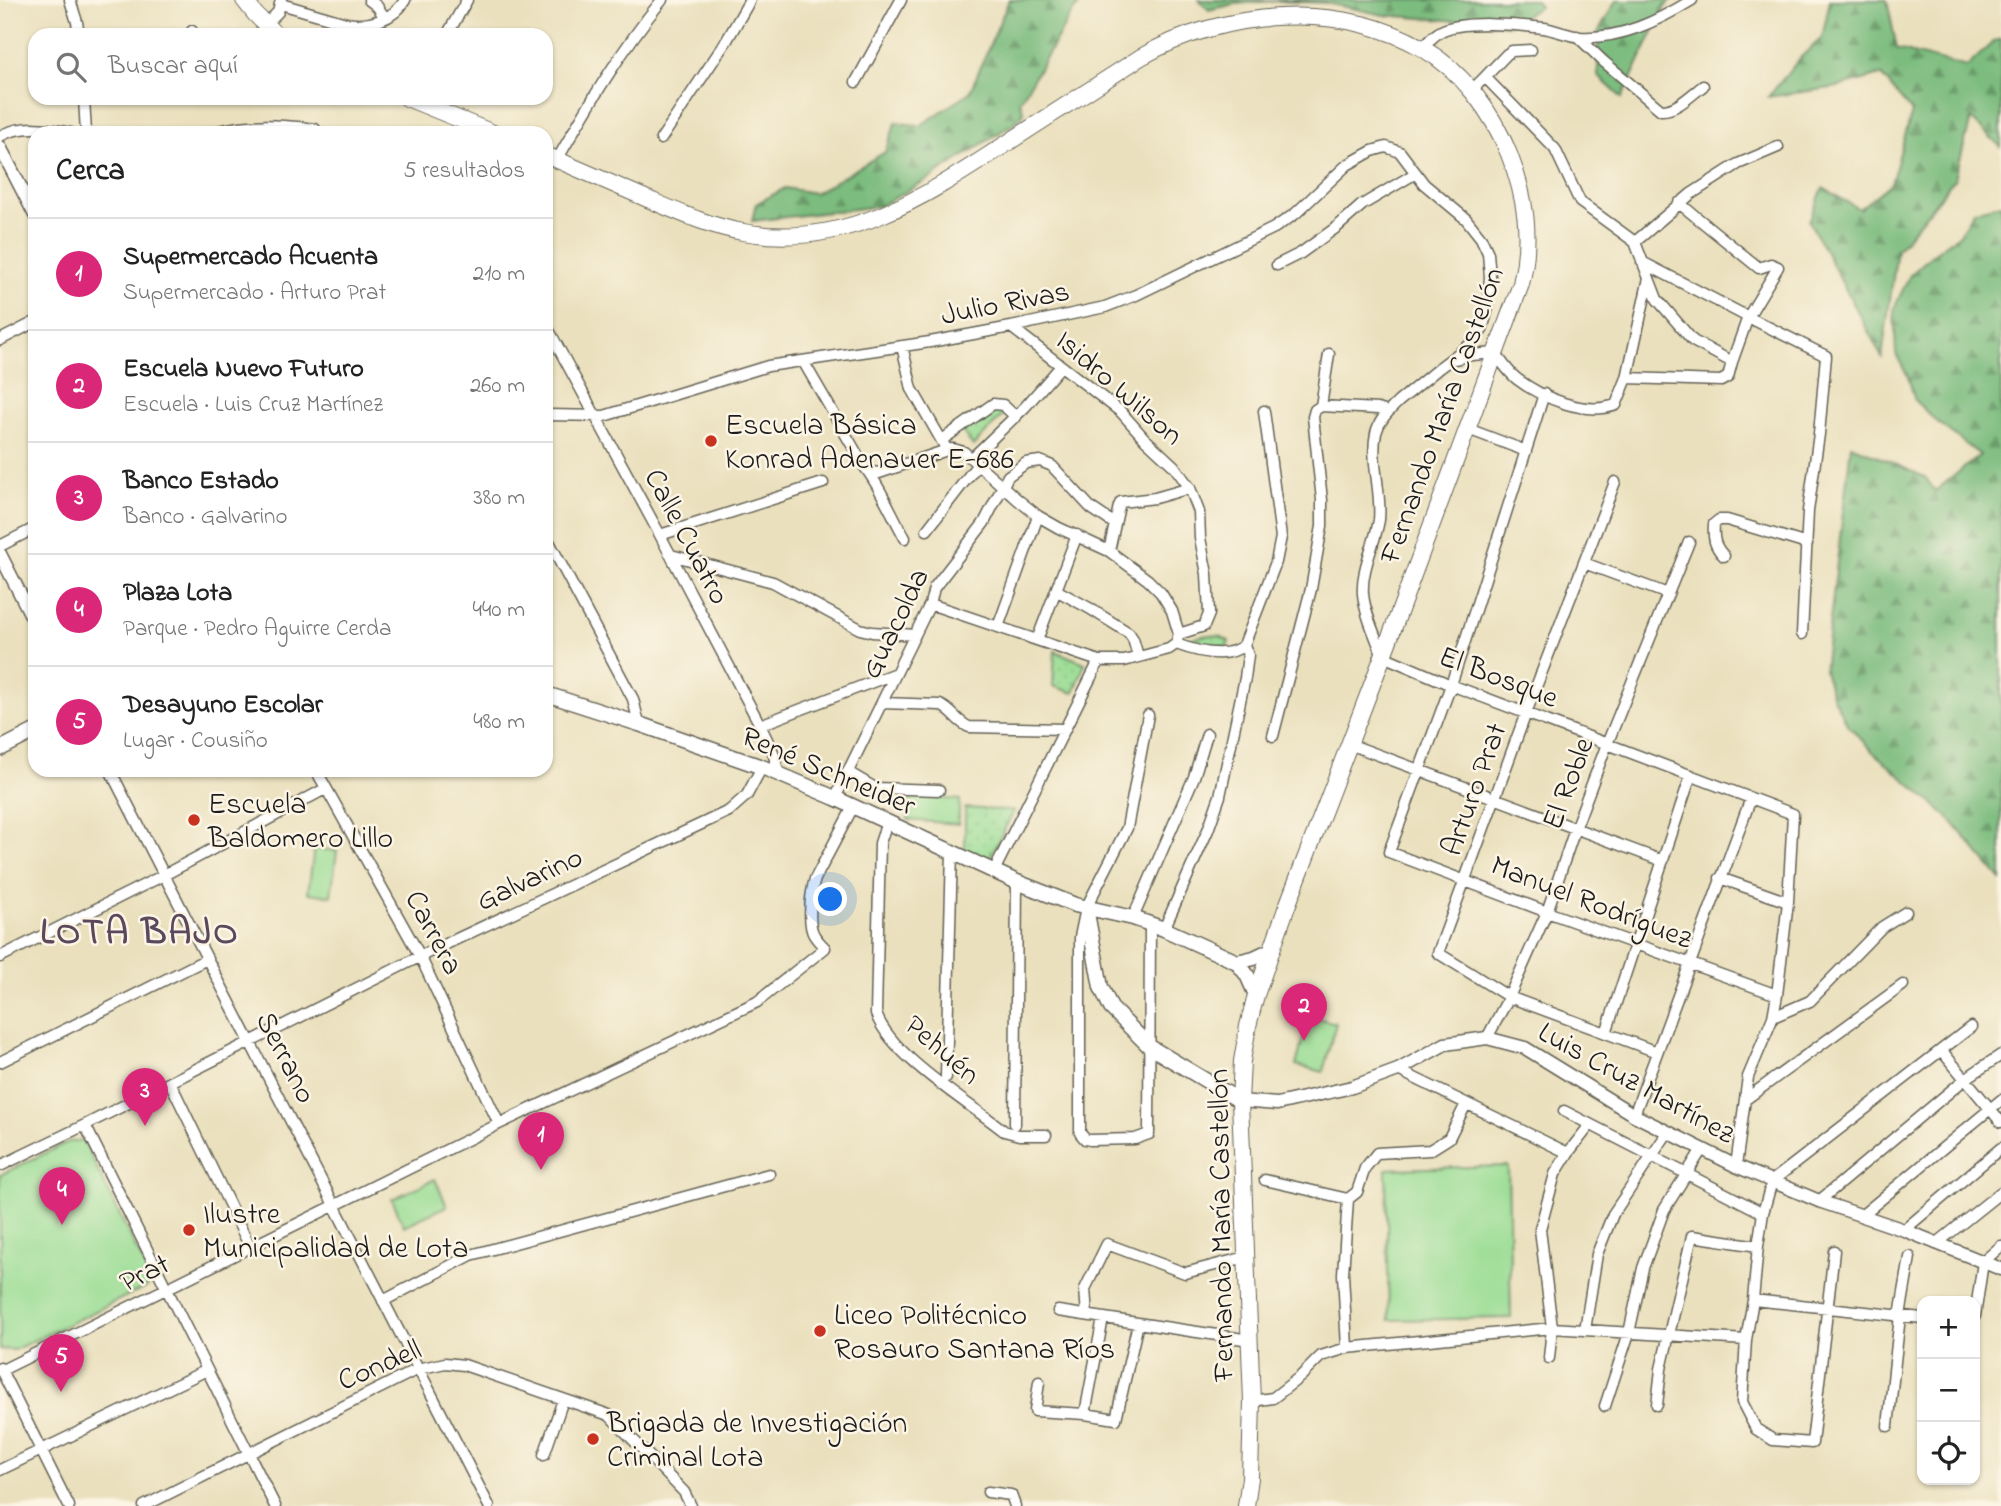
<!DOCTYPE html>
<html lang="es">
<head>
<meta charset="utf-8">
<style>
	:root { --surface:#fff; --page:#f6f6f6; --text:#222; --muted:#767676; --line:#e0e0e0; --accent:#db2777 }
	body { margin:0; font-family:"Indie Flower",sans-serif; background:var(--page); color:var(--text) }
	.controls { position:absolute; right:21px; bottom:21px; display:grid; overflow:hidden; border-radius:14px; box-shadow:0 2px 5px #0004 }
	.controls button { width:63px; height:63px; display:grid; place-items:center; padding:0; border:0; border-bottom:2px solid var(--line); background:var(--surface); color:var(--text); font:35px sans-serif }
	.you { position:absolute; left:831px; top:900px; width:24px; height:24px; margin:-18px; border:5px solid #fff; border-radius:50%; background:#1a73e8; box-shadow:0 0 0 10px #1a73e833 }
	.badge { display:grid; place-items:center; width:46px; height:46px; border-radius:50%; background:var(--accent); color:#fff; font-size:23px; font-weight:700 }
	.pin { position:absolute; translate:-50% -58px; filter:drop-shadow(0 2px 4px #0008) }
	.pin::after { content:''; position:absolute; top:37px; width:24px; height:21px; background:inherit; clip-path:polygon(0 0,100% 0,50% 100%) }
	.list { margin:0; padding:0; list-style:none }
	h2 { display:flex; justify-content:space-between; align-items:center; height:91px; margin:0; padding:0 28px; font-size:30px }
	h2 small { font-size:23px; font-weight:400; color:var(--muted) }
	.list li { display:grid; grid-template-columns:46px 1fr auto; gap:21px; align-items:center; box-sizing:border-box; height:112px; padding:0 28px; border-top:2px solid var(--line) }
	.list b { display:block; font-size:26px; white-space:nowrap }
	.list p { margin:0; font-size:23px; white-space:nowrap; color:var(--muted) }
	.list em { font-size:23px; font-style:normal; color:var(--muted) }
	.icon { flex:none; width:38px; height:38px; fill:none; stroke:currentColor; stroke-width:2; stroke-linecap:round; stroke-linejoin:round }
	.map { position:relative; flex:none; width:2001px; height:1506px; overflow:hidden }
	.search { position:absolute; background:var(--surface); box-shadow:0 2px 5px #0004; left:28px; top:28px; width:525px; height:77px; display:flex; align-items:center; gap:18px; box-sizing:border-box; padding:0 24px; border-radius:21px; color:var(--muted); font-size:26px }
	.panel { position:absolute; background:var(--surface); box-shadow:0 2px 5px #0004; left:28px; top:126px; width:525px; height:651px; border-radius:21px }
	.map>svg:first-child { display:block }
	.grass { fill:url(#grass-dots); stroke:#5c7c58; stroke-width:2 }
	.forest { fill:url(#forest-firs); stroke:#4c6c4d; stroke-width:2 }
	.park { fill:#9bdd95; stroke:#5c7c58; stroke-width:2 }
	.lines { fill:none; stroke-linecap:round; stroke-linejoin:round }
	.minor-casing { stroke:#646154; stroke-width:13 }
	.tertiary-casing { stroke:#646154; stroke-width:15 }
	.secondary-casing { stroke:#646154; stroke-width:17 }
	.primary-casing { stroke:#646154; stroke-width:18 }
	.minor { stroke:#fff; stroke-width:10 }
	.tertiary { stroke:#fff; stroke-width:12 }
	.secondary { stroke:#fff; stroke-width:14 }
	.primary { stroke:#fff; stroke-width:16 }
	.poi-dot { fill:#c8321e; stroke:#fcf5e5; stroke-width:2.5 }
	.labels { text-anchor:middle; stroke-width:5; stroke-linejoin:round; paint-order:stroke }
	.street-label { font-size:30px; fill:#1c1c1c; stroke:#fcf5e5 }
	.poi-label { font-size:30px; fill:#1c1c1c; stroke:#fcf5e5; text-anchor:start }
	.district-label { font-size:37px; font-weight:bold; letter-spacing:2px; fill:#5b485c; stroke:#fcf5e5 }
</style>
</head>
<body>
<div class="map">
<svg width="2001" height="1506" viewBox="0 0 2001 1506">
	<defs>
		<pattern id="grass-dots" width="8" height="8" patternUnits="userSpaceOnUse" patternTransform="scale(1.75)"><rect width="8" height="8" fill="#9bdd95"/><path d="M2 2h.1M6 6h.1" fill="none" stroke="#85bd80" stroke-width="1.8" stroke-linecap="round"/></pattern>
		<pattern id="forest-firs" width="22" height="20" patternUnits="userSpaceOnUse" patternTransform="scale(1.75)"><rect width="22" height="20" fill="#7cbc7e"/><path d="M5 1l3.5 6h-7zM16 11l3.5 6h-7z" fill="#659866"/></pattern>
	</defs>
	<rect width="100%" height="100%" fill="#fcf5e5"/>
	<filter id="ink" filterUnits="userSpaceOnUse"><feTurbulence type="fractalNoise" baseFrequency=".0143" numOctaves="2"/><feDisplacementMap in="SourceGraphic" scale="14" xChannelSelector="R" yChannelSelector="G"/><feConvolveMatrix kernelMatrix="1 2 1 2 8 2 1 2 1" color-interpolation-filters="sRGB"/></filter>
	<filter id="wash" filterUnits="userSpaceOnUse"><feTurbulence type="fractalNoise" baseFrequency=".00686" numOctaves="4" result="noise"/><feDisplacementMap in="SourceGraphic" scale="28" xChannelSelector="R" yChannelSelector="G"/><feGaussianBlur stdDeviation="1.57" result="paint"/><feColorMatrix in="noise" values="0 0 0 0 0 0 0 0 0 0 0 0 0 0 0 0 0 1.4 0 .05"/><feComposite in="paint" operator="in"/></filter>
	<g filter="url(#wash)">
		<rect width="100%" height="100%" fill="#eae0bd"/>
		<path class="grass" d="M996,406l8,8 -31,32 -11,-15z
			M1208,635l11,1 10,5 -2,5h-27l-10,-3 -2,-4z
			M1055,651l30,12 -11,30 -21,-7z
			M965,808l49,3 -26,50 -23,-10z"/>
		<path class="forest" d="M1009,0h75l-10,10 -54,91 4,12 -10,10 -82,54 -52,29 -128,15 4,-17 29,-16 30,5 70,-41 11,-30 24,4 50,-34z
			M1199,0h337l4,7 -32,18 -124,-10 -58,-12 -52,-2 -39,3 -26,6z
			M1616,0h56l-8,8 -42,90 -24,-22v-43z
			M1830,0h57l10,49 70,18 26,-25 8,-3v108l-30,-28 -16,59 -58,72 -15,107 -73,-136 14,-33 36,21 32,-26 21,-71 -31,-37 -43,12 -70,10 34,-41 20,-18z
			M2001,204v676l-54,-64 -74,-64 -25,-27 -14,-25 -10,-29 27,-226 74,32 10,14 45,-36 -43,-33 -22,-21 -7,-24 -12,-23 -2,-46 16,-33 23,-21 27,-20 13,-23z"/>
		<path class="park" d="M910,796l50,4 -2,24 -50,-4z
			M314,848l23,3 -6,45 -23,-3z
			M1309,1016l27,7 -13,49 -27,-7z
			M83,1140l66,135 -1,11 -134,64 -14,-1v-174l68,-33z
			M1508,1166l3,152 -122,2 -3,-151z
			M435,1179l12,27 -43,20 -12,-27z"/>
	</g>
	<g filter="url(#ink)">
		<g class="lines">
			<g class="minor-casing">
				<path id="minor" d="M70,0l7,22 2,13
					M369,0l8,6 8,12
					M281,4l65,19c22,4 48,-3 59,-23
					M265,25l13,-13 3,-12
					M190,35l2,-4
					M447,35l20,-35
					M1577,36l26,25 58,49c15,1 30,-15 42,-24
					M1422,48c5,-5 10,-11 16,-15 19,-14 83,-8 106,-5 12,2 24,8 37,9 40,2 77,-16 111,-37
					M1485,77l22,-23 5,-3 19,-1
					M856,82l45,-82
					M1472,90l13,-13 70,72 25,53 55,40 22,57 36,42 39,21 16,-45 78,39 -7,78 -11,77 -6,123
					M84,98l2,35
					M212,133c33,-11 69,-8 103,-4
					M0,136c23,-12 46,-8 71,-3
					M661,139l66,-99 23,-40
					M557,160c32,-56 64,-110 105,-160
					M1635,242l56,-48 47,-30 40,-17
					M1642,262l106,55 30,-50 -7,-3 -12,4 -80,-65
					M1277,265l24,-12 36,-26 25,-22 54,-32
					M546,325l114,210 100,190 13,27 6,22
					M1011,327l110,85 24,27 29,27 16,22 9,24 1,26 7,36 2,40 -5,12 -25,8
					M0,340l35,-18
					M902,346l10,43 35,61
					M1455,359l17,-4 23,-2c7,9 13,19 22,26 25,19 68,37 99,26l11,-27 22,-100
					M803,361l61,105c15,18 28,49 41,72
					M1627,378l94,3 7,-4 4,-15
					M1544,394l-93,291 -62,167 158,60 230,83
					M1321,406l57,3 9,3
					M546,415l58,1 164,-50 162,-24 81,-15 94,-20 31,-12 138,-67 21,-14 52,-49 25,-14 14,-4 14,5 24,32 42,35 15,19 7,15 2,24 -3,35 -5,18 -11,14 -32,24 -41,34c-9,9 -19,18 -22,31 -6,28 6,58 3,87 -4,24 -18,49 -16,74 2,21 13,43 20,62l68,29 342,129 -5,88 -11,93 -4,22 -25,60 -12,89
					M1468,429l58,22
					M942,440l51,-36 10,1 13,12
					M972,458l53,-51 36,-41
					M871,472l8,1 68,-23 6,-1 11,3 53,47 21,17 21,12 50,23 39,29 13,13 11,18 7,23 -3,10
					M1615,482l-89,231 -88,240 71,44 148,55
					M927,530l51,-66
					M660,535l163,-52
					M546,536l87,163 6,25
					M0,546l35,-18
					M1109,551l10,-45 2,-4 34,-4 35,-10
					M671,555l102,27 87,47 12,3 43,3
					M1724,556c-10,-10 -11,-18 -10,-32l5,-4h8l80,24
					M1584,563l84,31
					M1056,590l33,18 40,25 4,6 5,17
					M930,604l169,57h25l45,-12 7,-5
					M998,627l40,-111
					M1037,640l40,-105
					M1176,644c19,7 51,16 68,1
					M1244,645l32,-83 5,-25 -17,-126
					M882,703l58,2c12,5 17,17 29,22l95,2
					M1148,715l-21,113 -41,80 -6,29v196l5,6 5,1 45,-1 14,-5 1,-210
					M760,725l136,-52
					M1273,736l38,-147 11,-63v-26l-9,-83 2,-7 6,-4 8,-52
					M1349,744l314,117
					M110,770l379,736
					M316,770l104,186 79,168
					M848,772l27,16 64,2
					M835,798l95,-194 4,-16 50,-65 24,-47 18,-13 14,-2 12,5 39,42 24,16
					M887,822l-7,21 -4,171c16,43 92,88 128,117l15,4h27
					M994,871l105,-210
					M1720,878l68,24
					M1133,918l61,-141 13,-43
					M1164,929l44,-99 12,-34 25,-118 3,-23 -4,-10
					M0,957l164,-82 161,-86
					M1773,1017l37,-16 72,-74 24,-15
					M1606,1033l85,-258
					M1487,1038l22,-41 38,-85 28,-83 32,-85 82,-202
					M1941,1050l60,72
					M0,1062l207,-103
					M1398,1070l170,83
					M946,1077l6,-225
					M170,1082l80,165
					M1746,1099l157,-114
					M1564,1111l199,102
					M1634,1115l117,-317
					M1015,1124l2,-242
					M85,1125l190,381
					M0,1166l85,-41 344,-173 300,-141 18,-16 15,-28
					M1265,1180l83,19 9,-7 8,-24 12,-15 53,-3 19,-12 17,-34
					M1819,1201l146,-122 36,-24
					M1861,1216l140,-116
					M1904,1230l97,-82
					M1936,1244l65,-52
					M1834,1251l-22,192 -39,-3 -17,-11 -14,-27 4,-62 7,-40 5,-54 5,-33 9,-32 199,-154
					M1753,1300l169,18
					M383,1301l88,-46 298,-81
					M1058,1311l192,29
					M1087,1315l-2,-26 22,-45 78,29 61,-16
					M1975,1316l8,-54 18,-16
					M1585,1330l12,-76 16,-40 55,-82
					M1347,1348l-4,-74 5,-75
					M1549,1358l3,-30 -12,-99 15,-55 13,-21 22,-28
					M0,1368l69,138
					M0,1371l499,-247 258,-122 68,-54c-4,-4 -8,-8 -11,-13 -7,-11 -3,-44 1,-56l38,-72
					M1039,1382l-4,29 50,3 31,5 22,-96
					M1252,1401l21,-3 28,-22 20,-20 26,-8 205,-20 194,12
					M1657,1405l4,-36 31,-133 66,10
					M1605,1406l24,-73 14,-65 21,-58 38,-61
					M1085,1414l18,-96
					M1888,1426l12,-110 10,-59
					M544,1455l19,-55
					M0,1470l207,-100
					M988,1492l23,3 4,11
					M144,1506l274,-137 27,-6 19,2 145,50 75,77 7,14"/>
			</g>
			<g class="tertiary-casing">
				<path id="tertiary" d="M0,147l35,68
					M0,554l35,69
					M1240,1101l37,3 75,-17 46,-17 47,-26 42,-6 38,10 109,67 102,51 83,35 85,29 97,39"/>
			</g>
			<g class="secondary-casing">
				<path id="secondary" d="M546,694l93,30 123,43 73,31 182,84 58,23 58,13 31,11 73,33 10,13 9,20
					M0,749l35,-18
					M1086,908l15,79 10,21 39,39 90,54
					M1237,962l17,-4 17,-8"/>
			</g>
			<g class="primary-casing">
				<path id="primary" d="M244,0l11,14 21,21
					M407,98l86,35
					M546,155c33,14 65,28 97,42 33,14 65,29 100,35 104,19 186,-38 269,-92 43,-28 86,-55 129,-83 82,-47 197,-57 281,-9 40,23 70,63 87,106 17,43 23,84 12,130l-138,372 -97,253 -30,86 -8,31 -6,35 -2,40 12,300 -2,77 -4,28"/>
			</g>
			<use href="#minor" class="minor"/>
			<use href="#tertiary" class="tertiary"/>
			<use href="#secondary" class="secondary"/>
			<use href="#primary" class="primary"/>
		</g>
	</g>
	<g class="poi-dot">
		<circle cx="711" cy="441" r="7"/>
		<circle cx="194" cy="820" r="7"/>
		<circle cx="189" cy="1230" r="7"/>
		<circle cx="820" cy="1331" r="7"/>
		<circle cx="593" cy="1439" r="7"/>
	</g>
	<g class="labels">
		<g class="street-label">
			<text transform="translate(1005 302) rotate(-11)" y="10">Julio Rivas</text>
			<text transform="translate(1120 387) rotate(41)" y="10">Isidro Wilson</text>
			<text transform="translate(1441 415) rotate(-70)" y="10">Fernando María Castellón</text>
			<text transform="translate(688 536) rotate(62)" y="10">Calle Cuatro</text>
			<text transform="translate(894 623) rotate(-64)" y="10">Guacolda</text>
			<text transform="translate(1499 676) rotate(21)" y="10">El Bosque</text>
			<text transform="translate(829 770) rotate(23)" y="10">René Schneider</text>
			<text transform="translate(1567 783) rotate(-69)" y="10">El Roble</text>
			<text transform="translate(1473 789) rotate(-70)" y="10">Arturo Prat</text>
			<text transform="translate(529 878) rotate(-25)" y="10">Galvarino</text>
			<text transform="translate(1592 901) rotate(21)" y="10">Manuel Rodríguez</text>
			<text transform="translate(435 932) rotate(62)" y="10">Carrera</text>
			<text transform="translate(943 1049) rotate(41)" y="10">Pehuén</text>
			<text transform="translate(287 1057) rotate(63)" y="10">Serrano</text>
			<text transform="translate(1637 1082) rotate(29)" y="10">Luis Cruz Martínez</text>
			<text transform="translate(1220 1225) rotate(-91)" y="10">Fernando María Castellón</text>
			<text transform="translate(144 1272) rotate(-26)" y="10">Prat</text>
			<text transform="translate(379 1364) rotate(-23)" y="10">Condell</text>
		</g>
		<g class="poi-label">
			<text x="725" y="434">Escuela Básica<tspan x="725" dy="34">Konrad Adenauer E-686</tspan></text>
			<text x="208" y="813">Escuela<tspan x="208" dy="34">Baldomero Lillo</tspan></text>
			<text x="203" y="1223">Ilustre<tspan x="203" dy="34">Municipalidad de Lota</tspan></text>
			<text x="834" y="1324">Liceo Politécnico<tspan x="834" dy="34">Rosauro Santana Ríos</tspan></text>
			<text x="607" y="1432">Brigada de Investigación<tspan x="607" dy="34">Criminal Lota</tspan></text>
		</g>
		<g class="district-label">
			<text x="140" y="943">LOTA BAJO</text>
		</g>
	</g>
</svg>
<div class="controls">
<button>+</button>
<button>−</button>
<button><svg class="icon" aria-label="locate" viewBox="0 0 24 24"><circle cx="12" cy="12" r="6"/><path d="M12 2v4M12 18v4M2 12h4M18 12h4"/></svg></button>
</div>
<div class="you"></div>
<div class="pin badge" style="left:541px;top:1170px">1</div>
<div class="pin badge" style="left:1304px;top:1041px">2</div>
<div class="pin badge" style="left:145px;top:1126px">3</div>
<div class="pin badge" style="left:62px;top:1225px">4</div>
<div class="pin badge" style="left:61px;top:1392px">5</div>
<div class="search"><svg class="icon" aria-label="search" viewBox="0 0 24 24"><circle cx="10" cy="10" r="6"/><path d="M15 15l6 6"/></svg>Buscar aquí</div>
<section class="panel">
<h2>Cerca<small>5 resultados</small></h2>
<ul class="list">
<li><span class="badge">1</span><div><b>Supermercado Acuenta</b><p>Supermercado · Arturo Prat</p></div><em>210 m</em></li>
<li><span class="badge">2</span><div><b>Escuela Nuevo Futuro</b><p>Escuela · Luis Cruz Martínez</p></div><em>260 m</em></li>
<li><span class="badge">3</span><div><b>Banco Estado</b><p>Banco · Galvarino</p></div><em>380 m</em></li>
<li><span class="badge">4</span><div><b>Plaza Lota</b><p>Parque · Pedro Aguirre Cerda</p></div><em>440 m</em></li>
<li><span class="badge">5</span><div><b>Desayuno Escolar</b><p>Lugar · Cousiño</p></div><em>480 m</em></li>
</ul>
</section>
</div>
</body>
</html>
